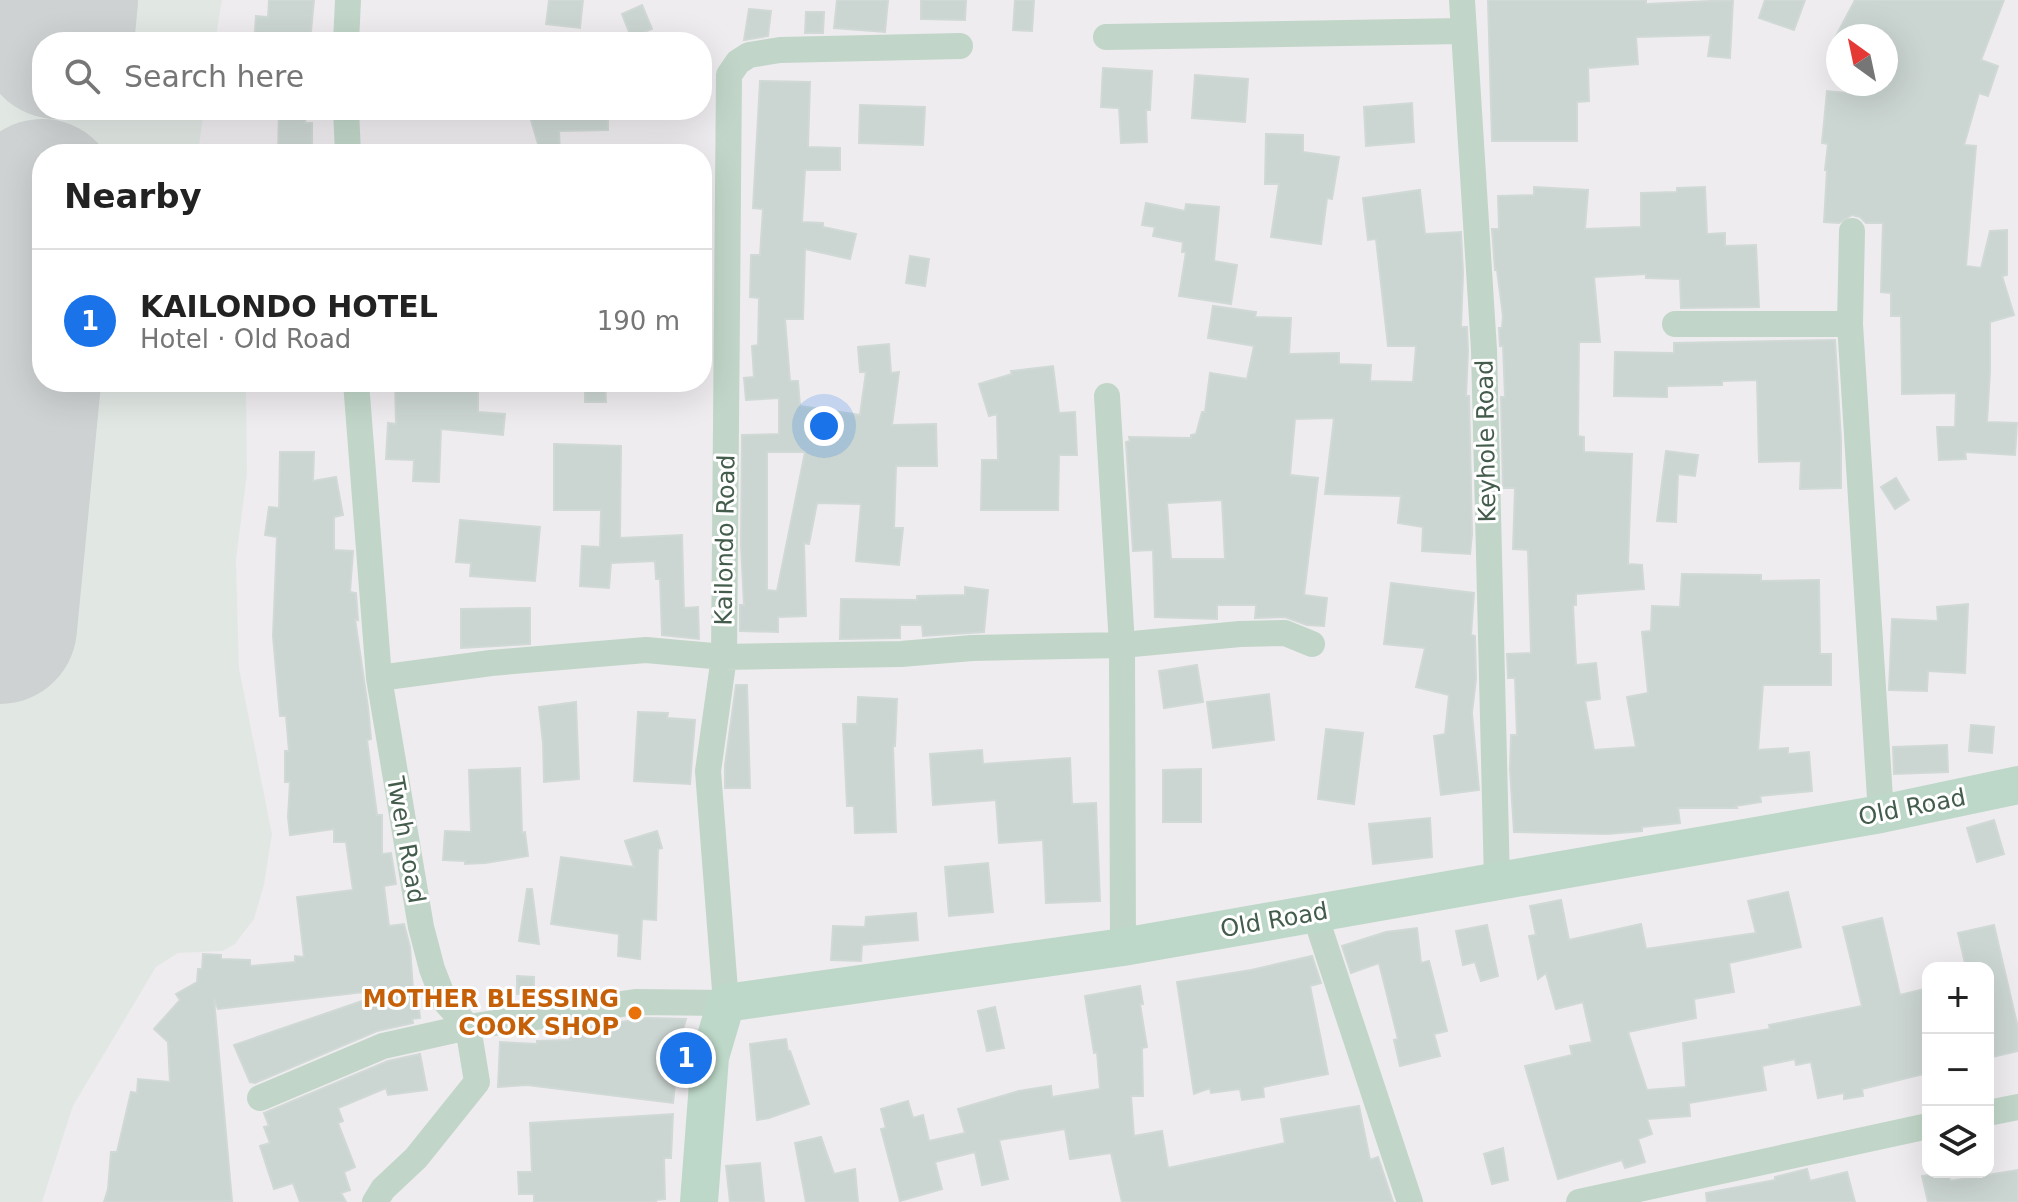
<!DOCTYPE html>
<html lang="en">
<head>
<meta charset="utf-8">
<style>
	:root { --surface:#fff; --page:#f6f6f6; --text:#222; --muted:#767676; --line:#e0e0e0; --accent:#1a73e8 }
	body { margin:0; font-family:"DejaVu Sans",sans-serif; background:var(--page); color:var(--text) }
	.controls { position:absolute; right:24px; bottom:24px; display:grid; overflow:hidden; border-radius:16px; box-shadow:0 8px 32px #0002 }
	.controls button { width:72px; height:72px; display:grid; place-items:center; padding:0; border:0; border-bottom:2px solid var(--line); background:var(--surface); color:var(--text); font:40px sans-serif }
	.compass { position:absolute; left:1826px; top:24px; width:72px; height:72px; border-radius:50%; background:var(--surface); box-shadow:0 8px 32px #0002; rotate:327deg }
	.you { position:absolute; left:824px; top:426px; width:28px; height:28px; margin:-20px; border:6px solid #fff; border-radius:50%; background:#1a73e8; box-shadow:0 0 0 12px #1a73e833 }
	.badge { display:grid; place-items:center; width:52px; height:52px; border-radius:50%; background:var(--accent); color:#fff; font-size:26px; font-weight:700 }
	.pin { position:absolute; translate:-50% -50%; border:4px solid #fff; box-shadow:0 2px 8px #0006 }
	.list { margin:0; padding:0; list-style:none }
	h2 { display:flex; justify-content:space-between; align-items:center; height:104px; margin:0; padding:0 32px; font-size:34px }
	h2 small { font-size:26px; font-weight:400; color:var(--muted) }
	.list li { display:grid; grid-template-columns:52px 1fr auto; gap:24px; align-items:center; box-sizing:border-box; height:144px; padding:0 32px; border-top:2px solid var(--line) }
	.list b { display:block; font-size:30px; white-space:nowrap }
	.list p { margin:0; font-size:26px; white-space:nowrap; color:var(--muted) }
	.list em { font-size:26px; font-style:normal; color:var(--muted) }
	.icon { flex:none; width:44px; height:44px; fill:none; stroke:currentColor; stroke-width:2; stroke-linecap:round; stroke-linejoin:round }
	.map { position:relative; flex:none; width:2018px; height:1202px; overflow:hidden }
	.search { position:absolute; background:var(--surface); box-shadow:0 8px 32px #0002; left:32px; top:32px; width:680px; height:88px; display:flex; align-items:center; gap:20px; box-sizing:border-box; padding:0 28px; border-radius:32px; color:var(--muted); font-size:30px }
	.panel { position:absolute; background:var(--surface); box-shadow:0 8px 32px #0002; left:32px; top:144px; width:680px; height:248px; border-radius:32px }
	.map>svg:first-child { display:block }
	.airport { fill:#e1e8e4 }
	.lines { fill:none; stroke-linecap:round; stroke-linejoin:round }
	.taxiway { stroke:#ced2d2; stroke-width:62 }
	.runway { stroke:#ced2d2; stroke-width:154 }
	.building { fill:#cbd5d1; stroke:#d0d9d5; stroke-width:2; fill-rule:evenodd }
	.street { stroke:#c1d6c8; stroke-width:26 }
	.secondary { stroke:#bdd8c8; stroke-width:38 }
	.food-dot { fill:#e8710a; stroke:#fff; stroke-width:3 }
	.labels { text-anchor:middle; stroke-width:6; stroke-linejoin:round; paint-order:stroke }
	.street-label { font-size:24px; fill:#435c4c; stroke:#fff }
	.food-label { font-size:24px; font-weight:bold; fill:#c56008; stroke:#fff; text-anchor:end }
</style>
</head>
<body>
<div class="map">
<svg width="2018" height="1202" viewBox="0 0 2018 1202">
	<rect width="100%" height="100%" fill="#efecf0"/>
	<path class="airport" d="M0,0h222l-7,42h-173v68h162l-6,44h-156v228h204l1,92 -11,86 3,108 33,166 -8,51 -10,34 -19,25 -12,7 -45,2 -22,14 -83,139 -31,96h-42z"/>
	<g class="lines">
		<path class="taxiway" d="M0,292l28,2 -5,55 -23,-2"/>
		<path class="runway" d="M57,42l4,-42
			M0,627l42,-431"/>
	</g>
	<path class="building" d="M269,0h45l-4,42h-56l2,-26 12,1z
		M549,0h34l-3,28 -34,-4z
		M837,0h51l-3,32 -51,-4z
		M921,0h45l-1,20 -44,-1z
		M1015,0h19l-2,31 -19,-1z
		M1488,0h158v4l87,-4 -3,58 -22,-2 3,-21 -75,2 2,27 -50,4 1,33 -12,1v39h-85z
		M1765,0h40l-11,30 -35,-12z
		M1855,0h149l-23,60 17,6 -10,30 -9,-3 -15,52 12,1 -10,120 15,2 9,-37 17,-1v45l-5,1 12,39 -24,7v49l-3,51 30,1 -2,32 -50,-3 1,7 -27,1 -2,-33h18l1,-34 -54,1 -1,-78h-10v-23l-10,-1 2,-69h-17l-6,-6 -8,-2 -13,8 -15,-1 3,-52h-2l3,-26 -6,-1 5,-52 41,4 5,-11h13v-48h-50z
		M642,5l10,24 -21,8 -9,-23z
		M749,9l22,2 -3,25 -24,4z
		M806,12h18l-1,21h-18z
		M1103,68l49,3 -2,39h-4l1,32 -26,1 -2,-35 -18,-1z
		M1195,75l53,4 -3,43 -53,-4z
		M760,81l50,1 -2,65 32,1v22h-35l-3,52 21,1v4l33,7 -6,25 -45,-10 -2,70h-18l5,62h8l2,25 60,9 6,-43h-6l-2,-25 31,-3 2,29 8,-1 -7,53 44,-1 1,42h-41l-2,62h9l-4,37 -43,-4 5,-57 -44,-1 -8,41 -5,-1 2,73 -28,1v15l-38,-1v-26h4l-3,-60 1,-110 37,-1v-36l-33,2 -2,-22 10,-1 -2,-31 6,-1 1,-47 -9,-1 1,-42h9l3,-46 -10,-1zM767,452h38l-28,139 -10,-1z
		M1412,103l2,39 -48,4 -2,-39z
		M860,105l65,2 -2,38 -64,-2z
		M279,110h28l-2,13h7v31h-34z
		M528,110h80v20l-49,1 1,23h-19z
		M1266,134l37,1v17l36,5 -7,42 -5,-1 -6,46 -50,-7 8,-53h-14z
		M1534,187l54,3 -3,39 56,-2v-34l36,-1v-4l28,-1 2,47 18,-1v13l31,-1 3,62 -78,1 -1,-29 -34,-1v-4l-52,3 6,65h-21l-1,94 6,1v15l48,2 -4,110 14,1 2,24 -68,5v11h-3l3,60 20,-2 4,36 -15,2 9,49 42,-3 -9,-50 21,-4 -6,-61 9,-1 1,-25 28,1 2,-33 79,1v6l58,-1 1,74h11v31h-68l-5,65 30,-2v6l21,-2 3,39 -52,5 1,6 -25,4 1,2h-59l2,15 -38,4v4l-35,3 -93,-2 -4,-62 1,-35h6l-2,-57h-7l-1,-24 24,-1 -3,-103 -15,-1 2,-61h-12l-2,-91h4l-2,-51h-3l-1,-18h3l1,-12 -6,-46h-2l-3,-41h7l-1,-33 36,-1z
		M1420,190l5,44 36,-2 2,41 -2,54h6l1,24 -2,45h3l3,138 -2,20 -48,-3 1,-24 -25,-4 3,-27 -76,-2 9,-76 -39,1 -5,56 28,3 -14,117 23,3 -3,28 -17,-1 -22,-8 -30,1 1,-13h-39v14l-62,-2 -2,-67 -20,1 -7,-109 4,-1 -1,-4 62,1v-3l5,-1 6,-22h3l5,-39 37,6 7,-33 -46,-8 5,-32 43,6 -1,5 36,1 -2,36 50,-1v11l32,1 -1,16 43,1 3,-36h-28l-12,-107 -8,1 -5,-42zM1222,500l3,59h-54l-4,-56z
		M1146,203l39,8 1,-7 33,3 -5,54 23,4 -6,39 -52,-8 7,-44h-4l1,-10 -30,-6 2,-9 -13,-2z
		M910,256l19,3 -4,27 -19,-3z
		M1835,340l6,100v48l-41,1 1,-28 -42,1 -2,-82 -35,1v4l-55,1v11l-53,-1 1,-44 59,1v-10z
		M1053,366l6,47 16,-1 2,43h-18l-1,55h-77l1,-50h16l-1,-46 -8,2 -10,-32 33,-10 -1,-3z
		M395,382h83v30l27,2 -2,21 -62,-6 -2,53 -26,-1 1,-21 -28,-1 2,-36 8,1z
		M585,382h20l1,20h-21z
		M554,444l67,2 -1,92 62,-3 2,73 14,-1 1,32 -37,-4 -2,-56h-4l-1,-18 -44,2 -2,25 -29,-2 2,-40 18,1 1,-37h-47z
		M1666,451l32,4 -3,21 -17,-2 -2,48 -19,-1z
		M280,452h34l-1,29 23,-4 7,38 -9,2v33l19,1 -3,41 6,1 2,27 -3,-1 13,88 3,32 -4,1 10,75h5v39l9,-1 5,31 -12,2 5,40 15,-2 6,23 3,42h4l3,29 -8,1 1,4 -36,8 -122,52 -5,-1 -16,-37 131,-45 -1,-8 -146,17 -4,-10 18,202 -128,1 4,-13 3,-37h6l14,-60 6,1 1,-14 32,3 -2,-40 -14,-13 26,-29 -4,-6 21,-12 1,-13h4l1,-15 18,1v4l29,1v6l45,-4v-6l9,1 -7,-60 56,-7 -7,-48h-12v-13l-44,6 -2,-18 2,-35h-5v-31h4l-3,-35h-6l-7,-80 4,-99 -12,-2 4,-28 10,1z
		M1896,478l13,22 -14,9 -14,-22z
		M460,520l80,7 -5,54 -65,-5 1,-13 -15,-1z
		M1391,583l83,10 -3,42 4,1 1,43 -4,34 7,77 -38,5 -7,-59 11,-2 4,-39 -33,-8 9,-39 -41,-4z
		M965,587l23,3 -4,42 -61,4 -1,-11h-22v13l-60,1 1,-40 76,1v-4l48,-1z
		M1968,604l-3,69 -37,-2 -1,20 -38,-1 3,-71 46,2 -1,-14z
		M530,608v36l-69,4v-39z
		M1197,665l6,37 -39,6 -5,-37z
		M736,685h11l3,103h-25v-23z
		M1269,694l5,46 -61,8 -6,-46z
		M858,697l39,2 -2,47h-2l3,86 -41,1 -1,-27h-7l-4,-82h14z
		M576,702l3,77 -35,3 -1,-39 -4,-36z
		M638,712l30,1 -1,5 28,2 -5,64 -56,-3z
		M1971,725l23,2 -2,26 -23,-2z
		M1326,729l37,4 -9,71 -36,-5z
		M1947,745l1,27 -54,2 -1,-27z
		M982,750l1,14 87,-6 2,46 24,-1 4,98 -54,2 -3,-63 -44,3 -3,-43 -63,5 -3,-51z
		M520,768l2,65 3,-1 3,24 -43,7 -20,1v-3l-22,-1 2,-29 26,1 -2,-62z
		M1201,769v53h-38v-52z
		M1430,818l2,39 -59,7 -4,-40z
		M1994,820l10,34 -27,8 -10,-34z
		M657,831l5,17 -4,1 -2,71 -14,-1 -2,40 -22,-3 1,-22 -68,-10 10,-67 73,10 -9,-26z
		M988,863l5,49 -44,4 -4,-49z
		M527,889h5l7,55 -20,-3z
		M1788,892l13,55 -72,16 5,29 -40,7 2,19 -68,14 19,58 39,-3 -3,-44 87,-14 -1,-4 93,-19 -19,-79 39,-9 18,77 28,-7v85l-66,16 1,7 -19,3v-6l-26,5 -7,-36 -15,3 -1,-6 -33,7 4,24 -77,13 1,13 -43,3 5,15 -14,5 7,23 -20,6 -3,-8 -64,19 -33,-113 47,-11 -2,-9 22,-4 -9,-40 -27,7 -10,-36 -8,6 -9,-43 7,-1 -6,-29 31,-6 8,40 72,-16 5,25 110,-16 -8,-32z
		M916,913l2,27 -56,5 -1,16 -30,-1 2,-34 32,1 1,-10z
		M1487,925l11,51 -17,5 -6,-19 -12,3 -7,-34z
		M1994,925l24,103v23l-30,7v-90h-22l-8,-35z
		M1417,928l4,35 8,-2 18,70 -13,3 6,22 -40,10 -6,-26 4,-1 -19,-76 -28,10 -9,-27 44,-14z
		M1312,956l9,27 -11,3 18,88 -65,13 1,10 -22,3 -2,-11 -29,4 -1,-5 -16,6 -17,-112 74,-12z
		M517,976l17,1v17h-17z
		M1140,986l3,18h-3l7,43 -5,1 1,48h-12l3,40 28,-5 6,37 117,-25 -4,-24 78,-13 11,54 8,-3 15,45h-271l-11,-49 -41,6 -5,-30 -66,11 9,39 -26,6 -7,-33 -40,10 7,27 -42,12 -19,-72 5,-1 -5,-19 27,-8 5,17 10,-3 6,26 36,-8 -7,-24 61,-18 32,-5 1,11 48,-8 -3,-37 -3,1 -9,-57z
		M995,1007l9,41 -17,3 -9,-40z
		M647,1018l39,1 -6,21 -7,63 -146,-18 -29,2 2,-45 37,2v-3l33,-1 -2,-10z
		M786,1039l2,12h2l19,53 -40,14 -12,2 -7,-76z
		M420,1054l7,36 -39,5 -2,-7 -48,20 5,13 -5,2 17,44 -11,5 6,18 -9,3 5,9h-46l-7,-19 -19,6 -14,-43 10,-3 -6,-16 5,-1 -5,-13 124,-52z
		M673,1114l-2,44h-7l1,41 -9,1v2h-122v-8h-15l-1,-22h14l-2,-49z
		M821,1137l13,37 21,-5 3,33h-52l-11,-59z
		M1503,1148l5,32 -16,4 -8,-30z
		M760,1163l4,39h-34l-4,-36z
		M1807,1169l3,12 37,-9 8,30h-148l-1,-9 69,-13v-3z
		M2018,1170v32h-90l-6,-26 26,-4 2,9z"/>
	<g class="lines">
		<path class="street" d="M1462,0l22,350 13,532
			M1106,37l357,-6
			M346,42l2,-42
			M346,110l2,44
			M1852,231l-2,93 31,490
			M1675,324h175
			M356,382l23,296 42,249 11,42 12,31 24,27 167,-25 91,1 -18,-232 16,-114 5,-582 9,-13 11,-7 31,-5 180,-4
			M1107,396l15,249 1,302
			M379,678l112,-15 155,-13 78,7 177,-3 71,-6 150,-3 118,-11 45,-1 27,11
			M1314,912l96,290
			M260,1098l123,-52 85,-19 9,55 -61,76 -33,31 -8,13
			M1988,1113l30,-6
			M1579,1202l349,-76"/>
		<path class="secondary" d="M699,1202l11,-145 16,-54 397,-56 758,-133 137,-29"/>
	</g>
	<circle class="food-dot" cx="635" cy="1013" r="8"/>
	<g class="labels">
		<g class="street-label">
			<text transform="translate(1486 441) rotate(-91)" y="8">Keyhole Road</text>
			<text transform="translate(725 540) rotate(-89)" y="8">Kailondo Road</text>
			<text transform="translate(1912 807) rotate(-11)" y="8">Old Road</text>
			<text transform="translate(406 840) rotate(80)" y="8">Tweh Road</text>
			<text transform="translate(1274 920) rotate(-10)" y="8">Old Road</text>
		</g>
		<g class="food-label">
			<text x="619" y="1007">MOTHER BLESSING<tspan x="619" dy="28">COOK SHOP</tspan></text>
		</g>
	</g>
</svg>
<div class="controls">
<button>+</button>
<button>−</button>
<button><svg class="icon" aria-label="layers" viewBox="0 0 24 24"><path d="M12 4l9 5-9 5-9-5zM3 14l9 5 9-5"/></svg></button>
</div>
<svg class="compass" viewBox="-18 -18 36 36"><path d="M0-13l5 13h-10z" fill="#e53935"/><path d="M0 13l5-13h-10z" fill="#767676"/></svg>
<div class="you"></div>
<div class="pin badge" style="left:686px;top:1058px">1</div>
<div class="search"><svg class="icon" aria-label="search" viewBox="0 0 24 24"><circle cx="10" cy="10" r="6"/><path d="M15 15l6 6"/></svg>Search here</div>
<section class="panel">
<h2>Nearby<small></small></h2>
<ul class="list">
<li><span class="badge">1</span><div><b>KAILONDO HOTEL</b><p>Hotel · Old Road</p></div><em>190 m</em></li>
</ul>
</section>
</div>
</body>
</html>
